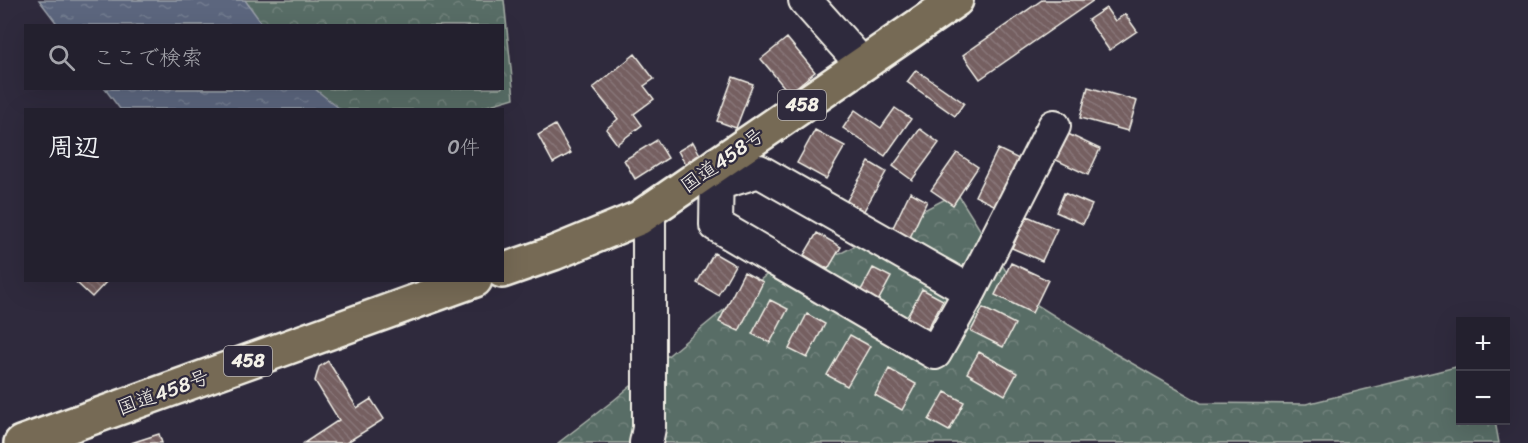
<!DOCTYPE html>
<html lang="ja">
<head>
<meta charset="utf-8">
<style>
	:root { --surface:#23202e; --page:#2f2d3a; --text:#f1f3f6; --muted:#a3a3aa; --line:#403e4a }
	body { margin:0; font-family:Sriracha,"Klee One",sans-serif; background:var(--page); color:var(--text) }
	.controls { position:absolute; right:18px; bottom:18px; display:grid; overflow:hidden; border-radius:0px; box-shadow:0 6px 24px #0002 }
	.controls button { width:54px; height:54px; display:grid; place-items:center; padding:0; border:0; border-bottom:2px solid var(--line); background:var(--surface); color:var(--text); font:30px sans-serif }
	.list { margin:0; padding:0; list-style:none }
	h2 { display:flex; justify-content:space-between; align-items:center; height:78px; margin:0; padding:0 24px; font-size:26px }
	h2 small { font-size:20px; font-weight:400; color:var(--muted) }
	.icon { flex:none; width:33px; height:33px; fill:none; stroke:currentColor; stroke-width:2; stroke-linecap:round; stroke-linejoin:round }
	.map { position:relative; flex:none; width:1528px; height:443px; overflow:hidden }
	.search { position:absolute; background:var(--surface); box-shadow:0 6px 24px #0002; left:24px; top:24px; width:480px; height:66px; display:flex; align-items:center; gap:15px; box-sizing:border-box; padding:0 21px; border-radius:0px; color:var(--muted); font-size:22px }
	.panel { position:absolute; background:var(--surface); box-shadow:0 6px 24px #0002; left:24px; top:108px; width:480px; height:174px; border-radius:0px }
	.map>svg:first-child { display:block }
	.forest { fill:url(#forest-crowns); stroke:#a6afa7; stroke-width:1.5 }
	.water { fill:url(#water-ripples); stroke:#989ea8; stroke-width:1.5 }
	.building { fill:url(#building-back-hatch); stroke:#f4f1e8; stroke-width:1.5 }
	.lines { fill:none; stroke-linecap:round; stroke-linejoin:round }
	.minor-casing { stroke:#f4f1e8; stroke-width:36 }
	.highway-casing { stroke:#f4f1e8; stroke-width:38 }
	.minor { stroke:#2f2a3d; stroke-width:32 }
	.highway { stroke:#766a54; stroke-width:33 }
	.labels { text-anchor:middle; stroke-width:4.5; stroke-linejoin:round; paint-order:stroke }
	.shield { fill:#2f2a3d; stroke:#b9b5b5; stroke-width:1.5 }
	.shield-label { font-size:18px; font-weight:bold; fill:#f4f1e8 }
	.street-label { font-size:20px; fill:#f4f1e8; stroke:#2f2a3d }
</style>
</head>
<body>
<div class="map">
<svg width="1528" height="443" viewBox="0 0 1528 443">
	<defs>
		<pattern id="forest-crowns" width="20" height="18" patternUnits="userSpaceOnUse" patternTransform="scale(1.5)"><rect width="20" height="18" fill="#596d66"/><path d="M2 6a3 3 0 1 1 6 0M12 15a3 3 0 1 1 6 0" fill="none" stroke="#71827c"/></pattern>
		<pattern id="water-ripples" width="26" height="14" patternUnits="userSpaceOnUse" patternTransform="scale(1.5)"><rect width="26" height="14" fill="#5b667e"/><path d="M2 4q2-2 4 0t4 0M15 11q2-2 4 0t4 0" fill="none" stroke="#737c90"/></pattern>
		<pattern id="building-back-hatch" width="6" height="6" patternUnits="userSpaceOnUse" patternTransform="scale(1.5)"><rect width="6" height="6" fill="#745e61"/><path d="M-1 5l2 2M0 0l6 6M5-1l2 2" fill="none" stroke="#887678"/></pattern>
	</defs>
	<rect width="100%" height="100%" fill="#2f2a3d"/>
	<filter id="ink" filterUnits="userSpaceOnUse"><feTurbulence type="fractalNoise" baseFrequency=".0167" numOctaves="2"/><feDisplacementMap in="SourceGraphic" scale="12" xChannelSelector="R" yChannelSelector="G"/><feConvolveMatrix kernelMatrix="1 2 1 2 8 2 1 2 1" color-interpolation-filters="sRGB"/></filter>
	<g filter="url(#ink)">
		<path class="forest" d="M113,0h391l10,98 -40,12 -280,-1 -16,-20 324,-1v-62l-370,-1z
			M957,193l64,102 93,58 87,50 105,1 154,-38v54l35,1 4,22h-941l56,-43 156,-128 73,-20z"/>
		<path class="water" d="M39,0h206l18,25h-205z
			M105,89h210l25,20h-220z"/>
		<path class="building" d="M1042,0h52l-114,79 -17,-24z
			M1106,8l9,13 10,-7 12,17 -28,19 -21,-30z
			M787,38l28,34 -26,21 -28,-34z
			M635,54l19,25 -10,7 10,13 -20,15 8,11 -25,19 -11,-15 12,-10 -25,-31z
			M916,70l48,33 -9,13 -48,-34z
			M733,77l20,7 -17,44 -19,-7z
			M1088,87l49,14 -9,30 -48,-13z
			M895,108l16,11 -26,37 -42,-28 12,-18 26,18z
			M555,125l16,28 -18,10 -15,-28z
			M920,129l19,14 -27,37 -19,-14z
			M815,130l30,16 -19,33 -29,-16z
			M1066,133l34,16 -12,26 -34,-16z
			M657,140l11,18 -33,21 -11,-19z
			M693,142l9,16 -15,9 -9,-16z
			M998,149l21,10 -23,47 -21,-10z
			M957,153l21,14 -25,38 -22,-15z
			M869,162l17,10 -24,42 -17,-10z
			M910,192l17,9 -21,45 -18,-8z
			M1064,193l28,12 -9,19 -27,-12z
			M1027,216l30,13 -15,32 -30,-13z
			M817,233l24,14 -13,22 -24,-14z
			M714,253l21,12 -17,30 -21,-12z
			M1011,263l37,17 -16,33 -37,-18z
			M873,268l18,9 -14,26 -18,-9z
			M744,272l19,10 -24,49 -20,-9z
			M77,280h31l-16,17 -16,-15z
			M922,289l21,11 -17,32 -21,-11z
			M770,300l18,9 -18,34 -18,-9z
			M983,308l32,16 -12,23 -32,-16z
			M807,314l18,10 -18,34 -18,-9z
			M850,335l20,11 -23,40 -20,-11z
			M979,352l38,21 -12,22 -38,-22z
			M328,361l29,47 14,-9 13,20 -38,24h-42l35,-23 -24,-39 4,-14z
			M889,369l27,15 -14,26 -27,-15z
			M945,392l19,10 -15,29 -20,-11z
			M159,434l3,9h-31z"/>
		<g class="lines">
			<g class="minor-casing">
				<path id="minor" d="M805,0l57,64
					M717,163l-1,62 219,128 35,-62 84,-165
					M717,184l42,-13 211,120
					M646,443l3,-15v-217"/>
			</g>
			<g class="highway-casing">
				<path id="highway" d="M502,271l52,-18 85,-35 317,-218
					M21,443l454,-163"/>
			</g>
			<use href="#minor" class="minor"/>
			<use href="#highway" class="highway"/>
		</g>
	</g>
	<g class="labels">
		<g class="shield">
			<rect x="778" y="90" width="48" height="30" rx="4.5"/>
			<rect x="224" y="346" width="48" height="30" rx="4.5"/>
		</g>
		<g class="shield-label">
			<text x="802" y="111">458</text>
			<text x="248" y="367">458</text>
		</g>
		<g class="street-label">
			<text transform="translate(722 160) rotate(-35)" y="7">国道458号</text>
			<text transform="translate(163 392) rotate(-20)" y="7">国道458号</text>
		</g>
	</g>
</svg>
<div class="controls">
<button>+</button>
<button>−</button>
</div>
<div class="search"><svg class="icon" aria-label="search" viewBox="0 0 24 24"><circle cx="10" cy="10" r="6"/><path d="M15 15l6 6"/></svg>ここで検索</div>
<section class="panel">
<h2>周辺<small>0件</small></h2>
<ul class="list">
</ul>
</section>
</div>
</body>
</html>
